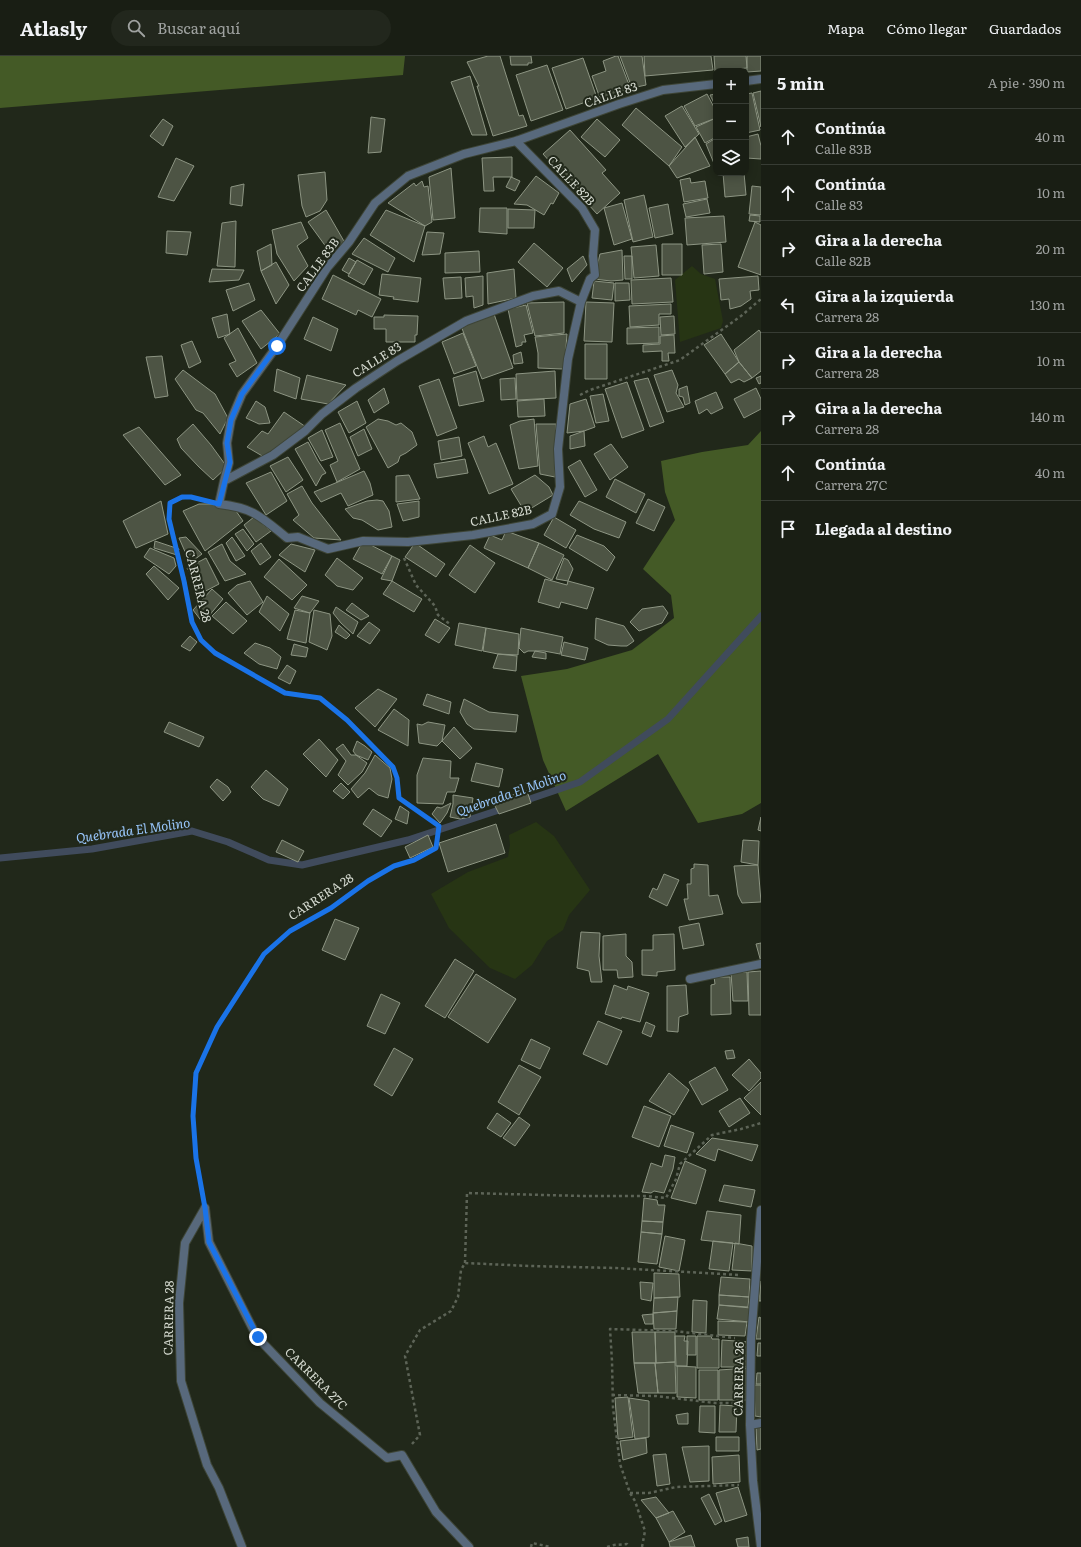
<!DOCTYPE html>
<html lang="es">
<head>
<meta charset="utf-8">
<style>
	:root { --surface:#191e14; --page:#22271d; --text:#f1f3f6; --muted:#9fa2a0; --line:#373c34 }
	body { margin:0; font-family:Literata,serif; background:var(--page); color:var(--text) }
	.controls { position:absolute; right:12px; top:12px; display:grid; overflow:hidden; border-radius:8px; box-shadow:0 2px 10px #0003 }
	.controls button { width:36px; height:36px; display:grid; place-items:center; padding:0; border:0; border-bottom:1px solid var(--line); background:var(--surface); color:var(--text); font:20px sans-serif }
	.stop { position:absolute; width:12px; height:12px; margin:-9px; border:3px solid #1a73e8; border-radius:50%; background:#fff }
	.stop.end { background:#1a73e8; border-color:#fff; box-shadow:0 1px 4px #0008 }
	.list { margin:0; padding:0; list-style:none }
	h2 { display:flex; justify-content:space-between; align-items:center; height:52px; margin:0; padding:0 16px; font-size:17px }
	h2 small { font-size:13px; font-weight:400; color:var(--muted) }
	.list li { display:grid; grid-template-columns:26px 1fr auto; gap:12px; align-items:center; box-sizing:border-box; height:56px; padding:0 16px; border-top:1px solid var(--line) }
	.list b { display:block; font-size:15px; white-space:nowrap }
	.list p { margin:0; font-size:13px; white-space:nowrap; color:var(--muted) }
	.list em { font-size:13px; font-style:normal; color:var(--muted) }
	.icon { flex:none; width:22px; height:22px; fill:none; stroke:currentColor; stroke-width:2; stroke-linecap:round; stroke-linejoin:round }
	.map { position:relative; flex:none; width:761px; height:1491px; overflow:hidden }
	header { display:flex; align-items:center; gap:24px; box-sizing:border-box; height:56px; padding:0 20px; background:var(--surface); border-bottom:1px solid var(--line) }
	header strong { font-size:19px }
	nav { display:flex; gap:22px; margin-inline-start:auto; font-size:14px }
	.search { width:280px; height:36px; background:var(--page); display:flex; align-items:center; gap:10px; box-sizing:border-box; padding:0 14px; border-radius:22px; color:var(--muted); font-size:15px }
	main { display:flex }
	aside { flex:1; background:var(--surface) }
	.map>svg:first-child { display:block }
	.green { fill:#273514 }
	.forest { fill:#445a26 }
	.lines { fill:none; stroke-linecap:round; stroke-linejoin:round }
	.stream { stroke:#404b5c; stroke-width:7 }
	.building { fill:#4d5444; stroke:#8d9583 }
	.pedestrian-casing { stroke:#3e4537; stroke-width:10 }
	.minor-casing { stroke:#3e4537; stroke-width:10 }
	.tertiary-casing { stroke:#3e4537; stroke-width:10 }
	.path { stroke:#5d6457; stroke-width:2.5; stroke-dasharray:3 3; stroke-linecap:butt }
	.pedestrian { stroke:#58697c; stroke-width:8 }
	.minor { stroke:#58697c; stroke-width:8 }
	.tertiary { stroke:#58697c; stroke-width:8 }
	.route { stroke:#1a73e8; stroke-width:5 }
	.labels { text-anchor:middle; stroke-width:4; stroke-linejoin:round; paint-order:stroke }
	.street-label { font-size:12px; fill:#d7dcd2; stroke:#21281a }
	.water-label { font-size:13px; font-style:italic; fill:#98c6fb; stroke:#21281a }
</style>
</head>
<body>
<header>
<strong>Atlasly</strong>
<div class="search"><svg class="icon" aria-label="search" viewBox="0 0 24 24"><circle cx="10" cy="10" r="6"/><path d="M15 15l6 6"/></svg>Buscar aquí</div>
<nav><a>Mapa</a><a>Cómo llegar</a><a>Guardados</a></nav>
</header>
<main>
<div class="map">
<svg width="761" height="1491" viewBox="0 0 761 1491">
	<rect width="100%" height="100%" fill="#21281a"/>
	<path class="green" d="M692,210l9,8 14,5 8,42 -2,7 -41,14 -5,-62z
		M536,766l18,14 36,54 -21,25 -6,15 -16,11 -15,24 -17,14 -25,-11 -41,-40 -18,-34 37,-22 40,-15 2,-12 -1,-10z"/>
	<path class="forest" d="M0,0h405l-2,19 -403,33z
		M761,375v372l-19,11 -44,9 -40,-69 -92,57 -23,-51 -22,-84 46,-7 65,-19 42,-32 -3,-23 -28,-26 32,-49 -10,-28 -4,-31 41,-9 46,-7z"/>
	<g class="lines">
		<path class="stream" d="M521,746l59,-20 88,-63 93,-103
			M0,802l92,-9 100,-18 36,11 41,18 33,5 106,-25 97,-32"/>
	</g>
	<path class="building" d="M488,0h12l19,60 4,-1 4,11 -34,10 -16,-50h2l-12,-24z
		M510,0h21l1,7h-4v2h-17z
		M616,0h2l13,34 -30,11 -9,-25 14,-5 -3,-10z
		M620,0h22l4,29 -14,3z
		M644,0h67l2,14 -68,6z
		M714,0h32l1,12 -32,3z
		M747,0h14v15l-14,1z
		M583,2l14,40 -31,11 -14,-41z
		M547,9l16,45 -32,11 -15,-46z
		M470,20l17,59h-15l-21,-53z
		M761,35v36l-8,-34z
		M752,37l8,37 -14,3v-39z
		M707,38l9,17v7l-21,8 -11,-20z
		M716,38v13l-6,-12z
		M682,50l17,28 -14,13 -20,-31z
		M636,52l46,39 -13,19 -47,-41z
		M371,61l14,2 -4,33 -13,1z
		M716,62v19l-11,6 -9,-16z
		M163,63l10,7 -10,20 -13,-10z
		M597,63l23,21 -15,17 -24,-20z
		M570,74l36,40 -4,3 18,20 -23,21 -54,-60z
		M758,78l3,12v13l-15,-1v-21z
		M695,81l15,29 -33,12 -8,-12z
		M716,82v28h-1l-9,-22z
		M512,101v20h-19l1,14h-10l-2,-33z
		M176,102l18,8 -20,35 -16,-4z
		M451,112l4,50 -22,2 -4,-43z
		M325,116l2,28 -7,11 -14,6 -4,-11 -4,-31z
		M723,117h21l2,22 -21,2z
		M536,120l23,17 -6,11 -2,-1 -7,12 -17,-10 -13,-1z
		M511,121l9,4 -5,10 -9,-4z
		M690,122l1,5 14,-2 3,17 -24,4 -4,-22z
		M422,125l2,6 4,-1 4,36 -7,4 -37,-23 26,-20 2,3z
		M244,128l-2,22 -12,-2 1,-17z
		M752,130l9,1v28l-12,-1z
		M644,139l9,42 -20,5 -9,-42z
		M707,143l3,14 -24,4 -3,-13z
		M622,147l10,36 -18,6 -10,-37z
		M668,148l5,30 -18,4 -6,-30z
		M480,152h27v26l-28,-2z
		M508,153l27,1 -1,18h-26z
		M326,154l19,33 -13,12 -24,-33z
		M386,154l39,16 -11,36 -44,-27z
		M750,159l10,1v6l-11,-1z
		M724,160l2,26 -39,3 -2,-27z
		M236,165l-1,46 -18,-1 5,-43z
		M301,166l7,16 -11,8 11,20 -14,15 -17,-27 -5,-24z
		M755,166l6,3v50l-23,-8z
		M167,175l24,1 -4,23 -21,-2z
		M427,176l17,1 -4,21 -18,1z
		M364,182l31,20 -7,14 -36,-18z
		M534,187l29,25 -16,19 -29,-25z
		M271,188l1,21 -11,6 -4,-20z
		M662,188h20v31h-20z
		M721,188l2,28 -19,2 -2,-29z
		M656,189l3,31 -25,2 -3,-31z
		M622,194l1,30 -12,1 -17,-2 6,-25z
		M479,195l1,21 -35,1v-20z
		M583,200l4,9 -15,17 -5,-13z
		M624,200h8v23h-7z
		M349,202l7,4 -7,12 -7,-4z
		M357,204l16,9 -9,16 -16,-9z
		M276,206l13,23 -13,19 -15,-33z
		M212,213l32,1 -5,10 -30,2z
		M514,213l2,29 -28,6 -1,-31z
		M382,218l39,4 -3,24 -25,-3 1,-2 -15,-2z
		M333,219l48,24 -9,18 -14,-7 -2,5 -34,-16z
		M483,220v29l-9,3 -1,-12 -7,1 -1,-19z
		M758,220l1,14 -9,1 1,8 -10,7 -11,3 -1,-10 -8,1 -2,-21z
		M461,221l1,21 -17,1 -2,-21z
		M671,222l2,24 -41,2 -1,-24z
		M594,225l20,2 -2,17 -20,-2z
		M249,227l6,17 -22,11 -7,-21z
		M615,227h14l1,17 -15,1z
		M564,246v31l-29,3 -8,-33z
		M586,246l28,1 -2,39 -28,-1z
		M671,248v10h-12v11l-29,2 -1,-21z
		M526,249l7,28 -9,2 2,7h-4v3l-6,2 -8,-38z
		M261,254l19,24 -19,15 -19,-28z
		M227,258l3,20 -12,4 -6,-20z
		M494,258l19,54 -31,11 -21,-53z
		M384,259l34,1 -1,19h-2v7h-29v-13h-12v-12h10z
		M674,260l1,18 -14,1 -1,-18z
		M313,261l25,12 -7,22 -27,-12z
		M659,271v16l-32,1v-16z
		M238,272l19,35 -20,14 -8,-13 7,-3 -12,-23z
		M759,274l2,3v38l-9,7 -13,-16 -5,-12z
		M463,277l13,33 -22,8 -12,-32z
		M567,278l-2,26 -2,9 -25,-1v-15l-3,-16z
		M721,278l18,28 -14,12 -21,-29z
		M674,279l1,18h-7l1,8h-7v-10l-19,1v-7l17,-1v-8z
		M192,285l9,21 -12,6 -8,-23z
		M585,288h22v35h-22z
		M521,296l2,11 -9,1 -1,-9z
		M162,300l6,40 -13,2 -9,-41z
		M739,306l13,16 -8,4 -5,-3 -8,4 -6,-9z
		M277,313l23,9 -4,21 -22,-8z
		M183,314l32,24 13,24 -8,16 -17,-21 -7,-3 -21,-31z
		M672,314l6,15 -2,8 8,14 -17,5 -13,-37z
		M476,315l8,30 -25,5 -6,-28z
		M555,315l1,27 -39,2 -1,-26z
		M307,319l39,10 -18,19 -27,-5z
		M761,320v7l-2,1 -3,-6z
		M515,322l1,21 -15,1 -1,-21z
		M648,322l16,44 -14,5 -16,-46z
		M439,323l18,49 -20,8 -18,-50z
		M627,326l17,48 -22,8 -17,-49z
		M687,330l3,17 -5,2 -2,-8 -4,-1v-7z
		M384,332l5,15 -15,10 -6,-13z
		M756,332l5,11v10l-17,9 -10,-19z
		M716,336l7,16 -12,6 -4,-5 -8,5 -4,-13z
		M603,338l6,27 -13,2 -6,-27z
		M544,343l1,17 -27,1 -1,-16z
		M586,343l9,28 -11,4 -17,2 3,-29z
		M256,345l9,6 5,16 -11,1 -13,-6z
		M357,345l9,22 -17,10 -11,-21z
		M284,356l22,15 -42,30 -17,-10 15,-16 6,3z
		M378,363l10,2 8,4 5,-2 11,9 5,13 -11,8 -6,3 -2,6 -10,6 -22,-41z
		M534,363l4,47 -19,3 -9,-44 10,-4z
		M340,367l20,46 -23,13 -7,-17 8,-4 -13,-31z
		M193,368l18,21 16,22 -14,13 -14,-13 -18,-19 -4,-9z
		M536,368h20l-1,53 -15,-3z
		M139,371l42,48 -16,10 -42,-50z
		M364,373l8,20 -14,7 -8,-19z
		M322,374l11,27 -12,4 -13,-23z
		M584,375l1,15 -15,3v-13z
		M484,380l4,11 8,-4 17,41 -24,10 -21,-51z
		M459,381l3,19 -21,4 -3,-19z
		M308,386l10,19 8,12 -4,2 -6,11 -21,-37z
		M611,388l17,23 -18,13 -16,-26z
		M288,401l15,23 -17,12 -16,-26z
		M465,403l3,14 -31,5 -3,-14z
		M580,404l17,30 -12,7 -17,-30z
		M364,415l6,12 3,12 -25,11 -7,-13 -20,9 -7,-10z
		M271,416l16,29 -21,14 -20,-32z
		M409,419l11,24 -24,3v-26z
		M535,419l14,12 4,8 -28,17 -14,-23z
		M615,423l30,15 -9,19 -30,-16z
		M302,430l10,17 29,37 -27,-2 -21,-18 6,-5 -12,-21z
		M648,443l17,8 -11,24 -18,-8z
		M377,444l6,1 6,10 3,16 -14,3 -16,-10 -9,-2 -8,-9 22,-8z
		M161,445l7,33 -32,14 -13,-27z
		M419,445v16l-16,4 -6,-17z
		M579,445l47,21 -7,16 -25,-9 -24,-14z
		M199,448h13l24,7 7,10 -38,30 -22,-40z
		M254,461l17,14 -15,11 -12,-17z
		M554,461l22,13 -10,18 -22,-13z
		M243,473l11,15 -7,7 -12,-17z
		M506,475l33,12 -11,25 -44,-20 6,-13 12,5z
		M577,479l27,11 11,11 -8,14 -38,-23z
		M186,481l16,17 -12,9 -11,-25z
		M232,481l13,19 -9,5 -10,-18z
		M155,485l24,8 -2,6 -23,-7z
		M363,485l29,15 -10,18 -29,-15z
		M261,487l10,14 -11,8 -9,-14z
		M415,487l30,21 -9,13 -31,-20z
		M539,487l25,12 -12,25 -24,-12z
		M222,488l8,17 16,13 -21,7 -17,-29z
		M291,488l24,6 -10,22 -26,-17z
		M470,489l25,18 -20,30 -26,-18z
		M150,492l24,10 2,8 -7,8 -25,-17z
		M392,500l8,4 -8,21 -11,-2z
		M206,502l13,26 -19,10 -8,-12 2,-3 -7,-11z
		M337,502l26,20 -10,12 -16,-4 -12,-11z
		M564,502l4,2 5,9 -5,12 -12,-2z
		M279,503l28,26 -15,15 -28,-23z
		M154,510l25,22 -11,12 -22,-26z
		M545,523l22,6 1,-4 26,7 -7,21 -26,-7 -2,6 -21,-6z
		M250,525l13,21 -16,13 -19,-22 9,-8z
		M392,525l30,18 -8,13 -31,-18z
		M212,533l11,10 -20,24 -10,-13z
		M267,540l22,18 -9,17 -21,-19z
		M302,540l17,5 -9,12 -16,-5z
		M226,546l21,19 -14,13 -21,-18z
		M352,547l17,13 -8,4 -15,-10z
		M663,550l5,7 -6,10 -23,8 -9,-9 12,-13z
		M336,551l22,15 -5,12 -12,-11 -8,-10z
		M295,554l15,3 -4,30 -19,-4z
		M314,554l16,4 2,22 -5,14 -18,-8z
		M596,562l28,8 10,15 -7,5h-6l-13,-1 -13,-6z
		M435,563l15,9 -11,15 -14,-8z
		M369,566l11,8 -10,14 -13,-8z
		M459,567l27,5 -4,23 -27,-6z
		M339,569l11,10 -4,4 -11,-7z
		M486,572l33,6 -1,21 -20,-1 -15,-3z
		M521,572l42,9 -3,17 -16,-3h-16l-4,2 -5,-5z
		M190,580l7,6 -7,9 -9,-5z
		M564,586l24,6 -3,12 -24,-5z
		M255,587l15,5 11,9 -4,12 -18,-5 -15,-11z
		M294,588l14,4 -2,9 -15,-2z
		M535,595l11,2v6l-14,-2z
		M498,598l19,2 -1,15 -23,-3z
		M287,609l9,6 -6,13 -12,-6z
		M378,633l19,10 -22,28 -20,-19z
		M427,638l24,8 -2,12 -26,-9z
		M464,643l25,13 29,3 -2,17 -42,-3 -7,-5 -7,-12z
		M394,653l15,11 -1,26 -30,-16z
		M169,666l35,15 -5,10 -35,-15z
		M428,666l17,3 -3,16 -5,5 -18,-3 -2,-19 5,1z
		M454,671l18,21 -12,11 -18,-18z
		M319,683l19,21 -12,17 -23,-23z
		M357,685l8,5 7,6 -4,8 -12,-5 -3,-4z
		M343,688l8,11h5l11,8 -5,9 -14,13 -10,-10 8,-14 -10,-12z
		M375,699l15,13 2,11 -4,19 -10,-3 -9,-7 -11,10 -7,-9 14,-16z
		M423,702l28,3 -1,17h9l-4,14h-8l-4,12 -26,-1v-28z
		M476,707l27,6 -4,18 -28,-6z
		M266,714l22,19 -9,17 -16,-7 -12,-12z
		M217,723l11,8 3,5 -8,9 -13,-14z
		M341,727l9,9 -7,7 -10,-8z
		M527,735l4,12 -32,11 -4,-8 11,-9z
		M453,739l20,3 -3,19 -10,2 -10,-2 3,-13z
		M451,747l-4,10 -7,10 -8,-9 5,-7 4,1z
		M400,750l9,6 -2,12 -12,-5z
		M373,753l19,12 -11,16 -18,-13z
		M761,761v14l-3,-1z
		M496,768l9,29 -57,19 -9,-29z
		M428,779l5,12 -23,11 -5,-11z
		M282,784l22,11 -6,11 -22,-10z
		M743,784l16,1 -1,24 -17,-3z
		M694,808l14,1 1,31 9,-1 5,19 -34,6 -5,-21h4l-1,-15h4v-15l3,-1z
		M758,809l3,37 -19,1 -4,-8 -4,-29z
		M664,818l15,6 -12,26 -18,-9 4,-9 4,2z
		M335,863l24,9 -14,32 -23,-10z
		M699,867l5,22 -21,4 -4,-22z
		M581,876l19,1 -1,23 3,26h-11l-2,-11 -12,-3z
		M626,878v22l6,6 1,15 -15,1 -1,-8h-14v-34z
		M674,878l1,36 -18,2v4l-15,-1v-25h11v-15z
		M761,887v19l-5,-18z
		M455,903l19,12 -29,47 -20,-12z
		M761,915v44h-12l-1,-43z
		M747,916l1,29h-15l-2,-28z
		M476,918l40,25 -28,44 -40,-26z
		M714,921h16l1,37 -20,1v-30l4,-1z
		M614,929l13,5 1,-4 21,7 -9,29 -18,-5 -1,2 -16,-5z
		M686,929l2,29 -9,3 -1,15 -11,-1v-45z
		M381,938l19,9 -15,31 -18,-8z
		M598,965l24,10 -15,34 -24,-11z
		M646,966l9,4 -4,11 -9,-4z
		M531,983l19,9 -10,21 -19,-9z
		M394,992l19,11 -21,37 -18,-11z
		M733,994l2,8 -8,1 -2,-8z
		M749,1003l12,14v5l-12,13 -17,-16z
		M519,1009l22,12 -22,38 -21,-13z
		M715,1011l13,23 -26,15 -13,-23z
		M669,1017l20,17 -15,25 -25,-14z
		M761,1026v33l-17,-17z
		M740,1042l10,15 -21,14 -10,-16z
		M644,1050l27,10 -12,31 -27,-10z
		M497,1057l14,10 -10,14 -14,-9z
		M519,1061l11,8 -15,21 -12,-8z
		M671,1069l23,8 -7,20 -23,-7z
		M712,1082l46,7 -6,16 -34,-12 -3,12 -19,-7z
		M665,1099l10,2 -2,12 -9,24 -10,-2 -3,2 -9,-1 9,-29 11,4z
		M685,1105l21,9 -10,34 -25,-6z
		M724,1129l31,5 -4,17 -32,-6z
		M644,1142l13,2 1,5h7l-2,17 -21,-1z
		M707,1155l34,4 -2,29 -38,-4z
		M642,1165l21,1 -1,12 -21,-2z
		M641,1176l21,2 -5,30 -19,-2z
		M665,1180l20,4 -6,31 -20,-4z
		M713,1185l20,2 -4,28 -20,-2z
		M735,1187l17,3v25l-20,-1z
		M654,1217l25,1 1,23 -26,1z
		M721,1221l29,2 -1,18 -30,-2z
		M761,1225v20h-2z
		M640,1226l13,1 -2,18 -10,-2z
		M719,1239l30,2 -1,10 -29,-2z
		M678,1241l-1,14 -24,2 1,-15z
		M693,1244l14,1 -1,32 -14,-1z
		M719,1249l32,3 -1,14 -33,-3z
		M677,1255l-1,18h-22l-1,-16z
		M653,1258v10h-8l-3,-9z
		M759,1261l2,1v21h-5z
		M718,1265l29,1 -2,14 -27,-1z
		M632,1276h23l1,31h-22z
		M655,1276h20v30l-19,1z
		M675,1280h10l-1,5h4l-1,25h-11z
		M687,1280h9v19h-9z
		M697,1280h14l1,3h7v29h-22z
		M722,1284l27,2 -2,25h-26z
		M758,1287h3v13h-4z
		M675,1306l1,31h-18l-3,-30z
		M634,1307h21l3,30h-20z
		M677,1310l19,1v31l-19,-1z
		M749,1312v32h-30v-30z
		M699,1314h19v30h-19z
		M757,1317h4v11h-5z
		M754,1329h7v32l-6,-1z
		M628,1341l5,40 -15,2 -3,-41z
		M629,1342l20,3v36l-14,2z
		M720,1349l17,1 -1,26h-17z
		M700,1350h15v27l-16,-1z
		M688,1357v11h-10l-2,-9z
		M756,1370h5v23l-4,1z
		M716,1381h23v14h-23z
		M646,1382l1,15 -24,7 -3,-19z
		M709,1390v35l-19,1 -8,-35z
		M666,1398l4,30 -13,2 -4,-31z
		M739,1399l1,27 -27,2 -1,-27z
		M738,1431l9,28 -22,7 -9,-29z
		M709,1438l13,27 -7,4 -14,-27z
		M656,1441l13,16 -13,5 -15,-18z
		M673,1455l12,21 -16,10 -13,-24z
		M691,1479l4,12h-25l-1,-5z
		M748,1481l1,10h-11l-2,-8z"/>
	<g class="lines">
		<g class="pedestrian-casing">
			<path id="pedestrian" d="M690,923l71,-15"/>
		</g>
		<g class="minor-casing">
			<path id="minor" d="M746,25l15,-2
				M516,85l66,67 13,22 -2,26 2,19 -5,4 -9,23 -13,57 -10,90 2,38 -8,27 -19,10 -60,11 -65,7 -45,-1 -35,8 -30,-12 -11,1c-26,-21 -33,-30 -68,-34l5,-23 49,-26 32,-24 17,-17 34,-26 41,-27 69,-40 67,-25 26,-5 22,11
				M224,425l5,-18 -2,-20 4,-23 11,-26 35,-48 50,-78 22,-26 26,-39 33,-27 56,-22 52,-13 103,-37 44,-14 53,-6
				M750,1369l11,-2
				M761,1491l-8,-66 -3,-56 1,-86 10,-129"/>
		</g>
		<g class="tertiary-casing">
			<path id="tertiary" d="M205,1152l4,34 48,95 63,66 67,55 15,-3 34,57 33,35
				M205,1152l-20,35 -6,60 2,78 26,84 12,23 23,59"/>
		</g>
		<path class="path" d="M580,339l10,-5 90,-30 61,-44 20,-17
			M404,502l12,27 19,21 3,9 13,10
			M202,1137l-6,-35 -3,-42 2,-43 22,-46 47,-73 26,-23 41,-23 37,-27 26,-15 20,-6 22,-12 3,-22 -40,-28 -2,-20 -4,-11 -46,-47 -28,-22 -34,-5 -70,-40 -14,-13 -9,-18 -7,-41 -16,-62 2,-16c15,-8 18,-6 34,-2
			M465,1207l2,-70 116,3h63l20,2 10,-19 4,-15 32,-29 29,-6 20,-6
			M612,1339l44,1 59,7h21
			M412,1388l8,-9 -15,-79 15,-26 31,-19 7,-14 3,-27 4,-7 64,3 87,2 124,7
			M630,1437h19l27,-6 63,-2
			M531,1491l1,-4 19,4
			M607,1491l7,-2 13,-1 2,3
			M642,1491l3,-16 -10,-30 -5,-8 -10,-29 -7,-56 -1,-47 -2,-32 64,2 61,7"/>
		<use href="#pedestrian" class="pedestrian"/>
		<use href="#minor" class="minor"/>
		<use href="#tertiary" class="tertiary"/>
	</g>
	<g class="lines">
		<path class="route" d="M258,1281l-49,-95 -4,-34 -9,-50 -3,-42 3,-43 21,-46 47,-73 26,-23 41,-23 37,-27 26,-15 20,-6 22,-12 3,-22 -40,-28 -2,-20 -4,-11 -46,-47 -27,-22 -35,-5 -70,-40 -14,-13 -9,-18 -8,-41 -15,-62 1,-16 12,-6h9l28,7 11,-42 -3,-19 4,-23 11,-26 35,-48"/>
	</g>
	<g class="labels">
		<g class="street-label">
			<text transform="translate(611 39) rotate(-19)" y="4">CALLE 83</text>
			<text transform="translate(571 125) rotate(47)" y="4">CALLE 82B</text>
			<text transform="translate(318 209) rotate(-54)" y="4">CALLE 83B</text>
			<text transform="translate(377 304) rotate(-32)" y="4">CALLE 83</text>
			<text transform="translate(501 460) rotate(-12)" y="4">CALLE 82B</text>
			<text transform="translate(198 530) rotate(76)" y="4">CARRERA 28</text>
			<text transform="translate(321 841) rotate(-33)" y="4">CARRERA 28</text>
			<text transform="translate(169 1262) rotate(-89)" y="4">CARRERA 28</text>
			<text transform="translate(316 1323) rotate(45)" y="4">CARRERA 27C</text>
			<text transform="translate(739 1323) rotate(-89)" y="4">CARRERA 26</text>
		</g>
		<g class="water-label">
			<text transform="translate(511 737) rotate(-19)" y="5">Quebrada El Molino</text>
			<text transform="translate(133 774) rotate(-8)" y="5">Quebrada El Molino</text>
		</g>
	</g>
</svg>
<div class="controls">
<button>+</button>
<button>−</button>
<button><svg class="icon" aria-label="layers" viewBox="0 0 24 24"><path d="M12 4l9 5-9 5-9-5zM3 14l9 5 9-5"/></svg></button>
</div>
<div class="stop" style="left:277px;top:290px"></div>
<div class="stop end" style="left:258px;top:1281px"></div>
</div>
<aside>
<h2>5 min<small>A pie · 390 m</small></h2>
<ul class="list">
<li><svg class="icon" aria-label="ahead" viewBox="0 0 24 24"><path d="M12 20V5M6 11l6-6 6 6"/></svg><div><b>Continúa</b><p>Calle 83B</p></div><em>40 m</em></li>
<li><svg class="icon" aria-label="ahead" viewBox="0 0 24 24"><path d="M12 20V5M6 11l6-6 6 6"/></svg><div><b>Continúa</b><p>Calle 83</p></div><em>10 m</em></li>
<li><svg class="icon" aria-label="right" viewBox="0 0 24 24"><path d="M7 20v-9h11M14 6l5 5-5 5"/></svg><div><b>Gira a la derecha</b><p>Calle 82B</p></div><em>20 m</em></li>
<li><svg class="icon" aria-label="left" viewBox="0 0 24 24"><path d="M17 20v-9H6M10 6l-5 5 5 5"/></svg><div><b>Gira a la izquierda</b><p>Carrera 28</p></div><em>130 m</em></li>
<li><svg class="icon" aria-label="right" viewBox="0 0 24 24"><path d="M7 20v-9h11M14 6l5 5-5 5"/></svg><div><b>Gira a la derecha</b><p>Carrera 28</p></div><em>10 m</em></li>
<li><svg class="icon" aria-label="right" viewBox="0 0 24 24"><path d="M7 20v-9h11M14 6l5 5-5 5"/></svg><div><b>Gira a la derecha</b><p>Carrera 28</p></div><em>140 m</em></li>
<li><svg class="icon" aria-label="ahead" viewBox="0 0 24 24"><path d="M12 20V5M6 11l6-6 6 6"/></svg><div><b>Continúa</b><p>Carrera 27C</p></div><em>40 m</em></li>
<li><svg class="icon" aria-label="arrive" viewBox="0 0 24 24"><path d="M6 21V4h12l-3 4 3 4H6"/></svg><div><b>Llegada al destino</b></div></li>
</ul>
</aside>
</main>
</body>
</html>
